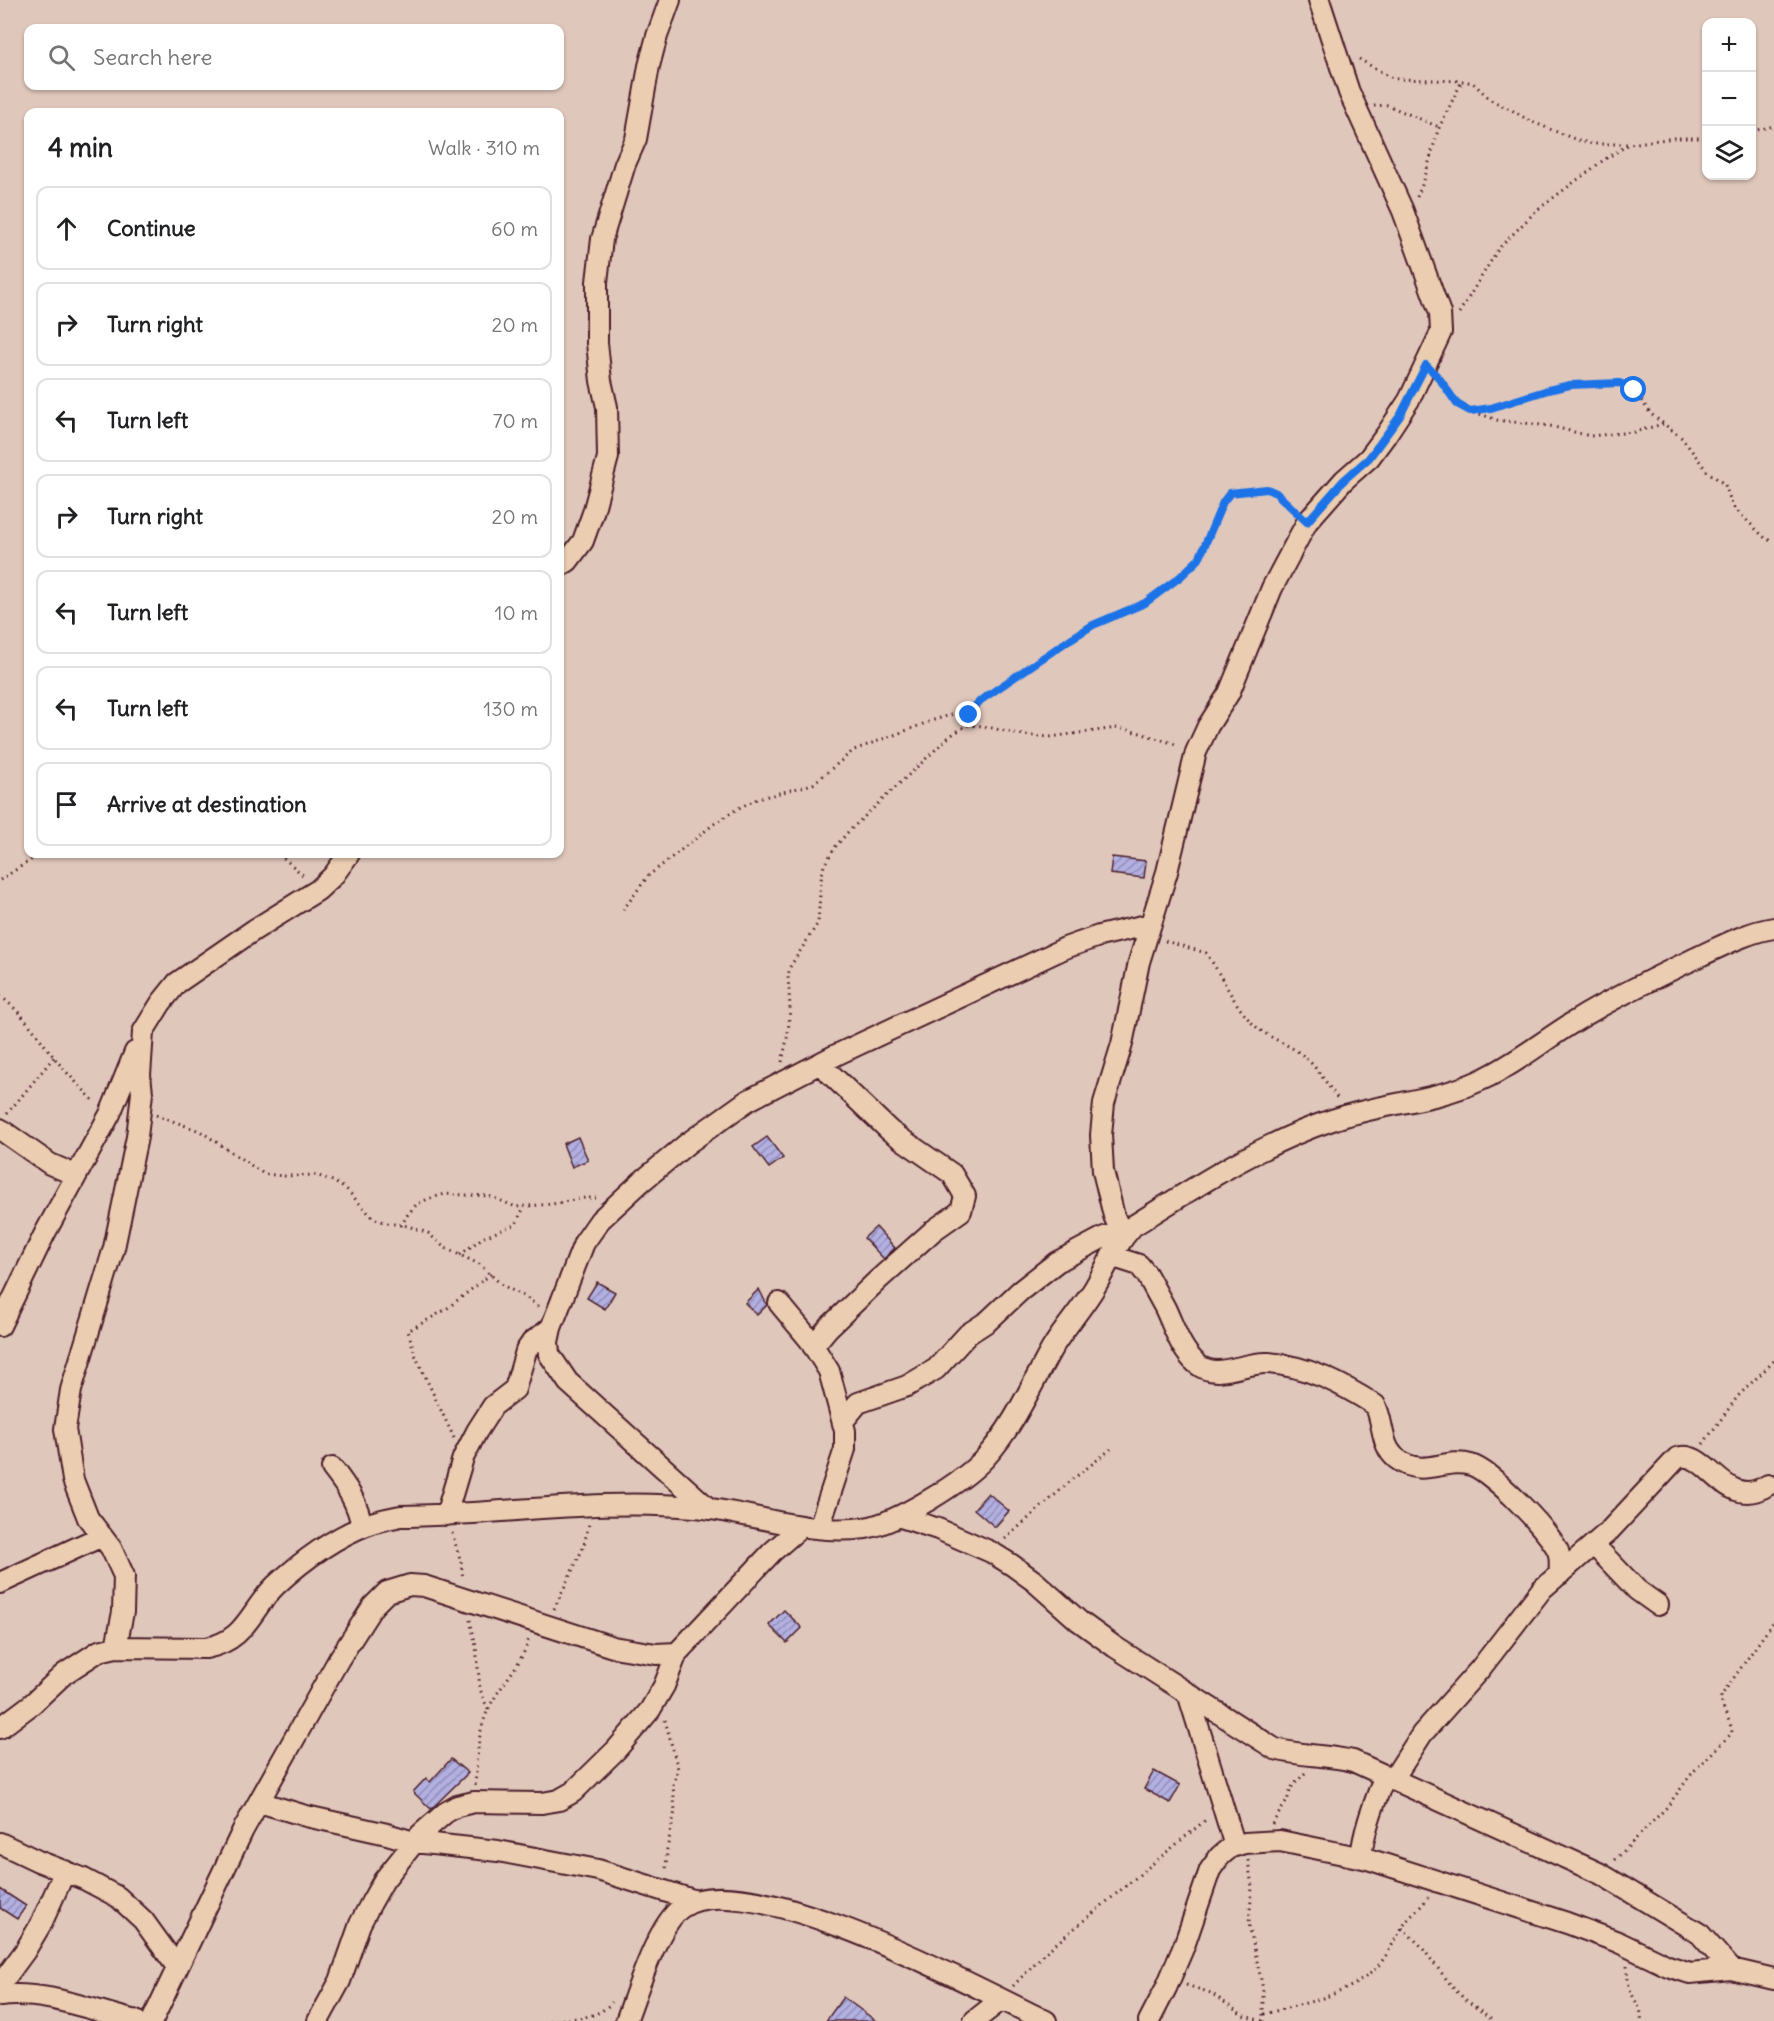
<!DOCTYPE html>
<html lang="en">
<head>
<meta charset="utf-8">
<style>
	:root { --surface:#fff; --page:#f2f2f2; --text:#202124; --muted:#757577; --line:#e0e0e0 }
	body { margin:0; font-family:Delius,sans-serif; background:var(--page); color:var(--text) }
	.controls { position:absolute; right:18px; top:18px; display:grid; overflow:hidden; border-radius:12px; box-shadow:0 2px 4px #0004 }
	.controls button { width:54px; height:54px; display:grid; place-items:center; padding:0; border:0; border-bottom:2px solid var(--line); background:var(--surface); color:var(--text); font:30px sans-serif }
	.stop { position:absolute; width:18px; height:18px; margin:-14px; border:4px solid #1a73e8; border-radius:50%; background:#fff }
	.stop.end { background:#1a73e8; border-color:#fff; box-shadow:0 2px 6px #0008 }
	.list { margin:0; padding:0; list-style:none }
	h2 { display:flex; justify-content:space-between; align-items:center; height:78px; margin:0; padding:0 24px; font-size:26px }
	h2 small { font-size:20px; font-weight:400; color:var(--muted) }
	.list li { display:grid; grid-template-columns:39px 1fr auto; gap:18px; align-items:center; box-sizing:border-box; height:84px; margin:0 12px 12px; padding:0 12px; border:2px solid var(--line); border-radius:12px }
	.list b { display:block; font-size:22px; white-space:nowrap }
	.list em { font-size:20px; font-style:normal; color:var(--muted) }
	.icon { flex:none; width:33px; height:33px; fill:none; stroke:currentColor; stroke-width:2; stroke-linecap:round; stroke-linejoin:round }
	.map { position:relative; flex:none; width:1774px; height:2021px; overflow:hidden }
	.search { position:absolute; background:var(--surface); box-shadow:0 2px 4px #0004; left:24px; top:24px; width:540px; height:66px; display:flex; align-items:center; gap:15px; box-sizing:border-box; padding:0 21px; border-radius:12px; color:var(--muted); font-size:22px }
	.panel { position:absolute; background:var(--surface); box-shadow:0 2px 4px #0004; left:24px; top:108px; width:540px; height:750px; border-radius:12px }
	.map>svg:first-child { display:block }
	.building { fill:url(#building-hatch); stroke:#4a1f2b; stroke-width:1.5 }
	.lines { fill:none; stroke-linecap:round; stroke-linejoin:round }
	.street-casing { stroke:#4a1f2b; stroke-width:24 }
	.path { stroke:#4a1f2b; stroke-width:3; stroke-dasharray:1.5 4.5; stroke-linecap:butt }
	.street { stroke:#ebcdb1; stroke-width:20 }
	.route { stroke:#1a73e8; stroke-width:8 }
</style>
</head>
<body>
<div class="map">
<svg width="1774" height="2021" viewBox="0 0 1774 2021">
	<defs>
		<pattern id="building-hatch" width="6" height="6" patternUnits="userSpaceOnUse" patternTransform="scale(1.5)"><rect width="6" height="6" fill="#b2afe1"/><path d="M-1 1l2-2M0 6l6-6M5 7l2-2" fill="none" stroke="#938eb7"/></pattern>
	</defs>
	<rect width="100%" height="100%" fill="#e0c7bb"/>
	<filter id="ink" filterUnits="userSpaceOnUse"><feTurbulence type="fractalNoise" baseFrequency=".0167" numOctaves="2"/><feDisplacementMap in="SourceGraphic" scale="12" xChannelSelector="R" yChannelSelector="G"/><feConvolveMatrix kernelMatrix="1 2 1 2 8 2 1 2 1" color-interpolation-filters="sRGB"/></filter>
	<g filter="url(#ink)">
		<path class="building" d="M1112,857l34,4 -2,17 -34,-4z
			M578,1137l10,23 -16,7 -9,-23z
			M767,1137l16,21 -14,10 -16,-21z
			M876,1227l19,21 -11,11 -20,-21z
			M597,1282l18,10 -10,17 -18,-11z
			M759,1289l8,16 -10,10 -12,-12z
			M988,1493l21,18 -14,16 -21,-18z
			M784,1610l18,18 -15,15 -18,-18z
			M451,1759l17,14 -37,36 -18,-17 13,-14 4,4z
			M1154,1771l26,14 -10,18 -26,-14z
			M0,1889l26,17 -9,13 -17,-11z
			M843,1997l33,24h-50z"/>
		<g class="lines">
			<g class="street-casing">
				<path id="street" d="M560,566l8,-5 15,-20 10,-28 15,-56 -1,-50 -6,-26 -4,-38v-61l5,-43 23,-75 11,-25 13,-73 8,-30 13,-36
					M0,1129l50,35 25,11
					M1123,1236l-9,-20 -11,-45 -2,-36 3,-32 18,-59 17,-82 28,-90 29,-120 12,-26 21,-33 43,-105 35,-66 37,-42 25,-22 17,-23 23,-35 32,-68 -1,-19 -37,-102 -54,-119 -30,-92
					M1111,1256l28,9 8,10c6,11 12,22 18,33 9,19 15,41 32,56 20,17 49,-3 71,-1 40,3 74,21 107,42 9,16 5,41 22,54 26,20 47,-2 74,6 21,6 79,67 87,86 3,7 1,16 2,23
					M779,1303l30,36 20,32 16,60v18l-26,79
					M0,1326l45,-93 65,-119 25,-62
					M813,1346l15,-18 51,-49 55,-49 27,-19 4,-15 -13,-22 -62,-43 -70,-67
					M843,1421l15,-18 49,-17 29,-17 32,-35 20,-13 32,-30 37,-29 45,-24 19,-7
					M332,1468c15,19 26,35 30,59
					M709,1509l-141,-127 -19,-28 -1,-12 3,-14 33,-85 16,-23 41,-38 47,-39 59,-42 89,-46 229,-107 34,-12 52,-12
					M446,1515l17,-57 14,-27 16,-25 22,-17 11,-38 6,-9 19,-14
					M901,1517l37,12 53,23 21,13 22,16 45,40 36,26 160,102c26,7 52,6 78,12l248,113 99,60 31,35
					M1594,1545l43,45 21,15
					M0,1583l102,-47
					M116,1647l7,-35 1,-36 -13,-28 -23,-30 -15,-38 -8,-51 6,-39 43,-142 23,-111 5,-44 -2,-18 3,-43 18,-29 16,-20 77,-53 64,-40 15,-14 16,-22
					M1188,1693l47,153
					M0,1728l32,-24 32,-30 35,-23 17,-4 90,1c41,-8 43,-37 70,-63 27,-25 59,-48 93,-61 10,-4 22,-6 32,-8 98,-1 196,-18 294,-9 56,5 113,29 170,21 32,-5 98,-46 120,-70 29,-32 45,-70 66,-108 13,-22 31,-41 44,-63 13,-22 20,-42 38,-61 64,-40 127,-82 199,-106 49,-17 102,-18 149,-40 35,-16 64,-41 96,-60 39,-24 80,-43 121,-63 24,-11 49,-25 76,-29
					M1393,1779l29,-45 58,-65 62,-80 67,-58 68,-73c31,-11 47,55 91,27
					M259,1802l47,14 81,18 27,8 84,9 100,19 95,30
					M0,1843l38,18 46,18 34,18 25,23 34,47
					M1361,1857c3,-29 14,-55 24,-82
					M0,1985l25,-34 16,-27 24,-53
					M0,1996c45,-6 93,15 136,25
					M152,2021l91,-191 96,-171 34,-53 14,-14 23,-7 14,1 189,61 43,7 21,-1 95,-101 30,-26
					M318,2021l22,-40 20,-57 11,-21 13,-23 37,-46 24,-21 12,-7 17,-4 68,1 17,-3 14,-8 43,-42 34,-40 14,-24 13,-33
					M626,2021c11,-29 31,-95 55,-113 63,-47 299,82 365,113
					M974,2021l27,-21
					M1149,2021l17,-33 18,-42 26,-76 10,-14 11,-9 14,-4 35,-2 88,18 199,64 51,19 50,24 22,7 41,-4 43,10"/>
			</g>
			<path class="path" d="M1359,59l31,18 8,2 64,2 11,2 18,17 19,9 20,12 47,19 16,4h36l45,-6h32
				M1374,106l13,-1 52,22
				M1752,131l22,-5
				M1417,197l7,-17 14,-50 24,-49
				M1459,313l40,-65 38,-38 68,-51 23,-14
				M1438,378c12,15 19,32 40,33l70,-21 22,-5 37,-2 21,3 6,4 17,24 31,24 25,33 18,14 8,22 33,32 8,3
				M1474,412l23,8 53,6 40,10 44,-4 29,-8
				M967,725l6,-17 29,-23 91,-60 52,-22 35,-26 19,-18 24,-57 7,-9 37,-4 9,4 18,19
				M279,854l25,22
				M0,880l40,-26
				M623,910l25,-34 66,-52 23,-15 20,-10 56,-15 41,-34 80,-30 39,-12
				M1165,941l41,12c16,22 26,49 45,69 14,15 34,20 50,32 16,12 26,31 38,46
				M0,996c23,17 36,38 53,60 13,17 28,31 42,46
				M782,1062l6,-28 2,-27 -2,-30 2,-10 28,-44 3,-43 3,-15 12,-19 12,-14 102,-96 17,-11 16,1 40,9 27,2 67,-9 23,5 38,12
				M7,1114l47,-57
				M156,1115l44,16 64,43 20,2 32,-1 17,6 14,9 26,28 14,5 21,3 20,7 17,15 34,16 23,21 25,13 13,10
				M401,1226l7,-12 9,-10 11,-5 17,-5 44,2 27,11 36,-3 33,-6h11
				M460,1255l22,-17 34,-14 8,-17
				M454,1438l-38,-81 -8,-26 37,-21 46,-36
				M1703,1444l35,-48 36,-35
				M452,1533l9,29 2,17
				M1005,1539l68,-60 38,-30
				M554,1609l29,-61 6,-24
				M470,1620l6,26 4,43 8,21
				M665,1720l13,49 -5,16 2,26 -8,38 -1,23
				M475,1785c2,-21 2,-45 9,-65 9,-29 36,-50 45,-81
				M1272,1824l15,-23 4,-13 14,-15
				M1248,1860l4,27 -3,37 14,65v32
				M1615,1860l52,-53 26,-35 39,-39c-1,-14 -11,-24 -11,-37l53,-75
				M1402,1928l18,17 34,44 12,11 28,21
				M1627,1966c0,9 1,18 4,26 4,10 12,17 10,29
				M1186,1985l25,8 33,23 19,5
				M1013,1986l34,-35 161,-133
				M1264,2014c36,-10 84,-18 111,-45 12,-11 21,-33 31,-47 7,-9 16,-15 22,-25
				M550,2021c23,-4 46,0 62,-19"/>
			<use href="#street" class="street"/>
		</g>
	</g>
	<g class="lines" filter="url(#ink)">
		<path class="route" d="M969,715l4,-7 8,-8 88,-60 24,-15 52,-22 35,-26 19,-18 24,-57 7,-9 37,-4 9,4 31,29 37,-42 25,-22 31,-42 26,-51 13,13 18,26 13,7 21,-3 57,-18 22,-5 50,-2 14,7"/>
	</g>
</svg>
<div class="controls">
<button>+</button>
<button>−</button>
<button><svg class="icon" aria-label="layers" viewBox="0 0 24 24"><path d="M12 4l9 5-9 5-9-5zM3 14l9 5 9-5"/></svg></button>
</div>
<div class="stop" style="left:1634px;top:390px"></div>
<div class="stop end" style="left:969px;top:715px"></div>
<div class="search"><svg class="icon" aria-label="search" viewBox="0 0 24 24"><circle cx="10" cy="10" r="6"/><path d="M15 15l6 6"/></svg>Search here</div>
<section class="panel">
<h2>4 min<small>Walk · 310 m</small></h2>
<ul class="list">
<li><svg class="icon" aria-label="ahead" viewBox="0 0 24 24"><path d="M12 20V5M6 11l6-6 6 6"/></svg><div><b>Continue</b></div><em>60 m</em></li>
<li><svg class="icon" aria-label="right" viewBox="0 0 24 24"><path d="M7 20v-9h11M14 6l5 5-5 5"/></svg><div><b>Turn right</b></div><em>20 m</em></li>
<li><svg class="icon" aria-label="left" viewBox="0 0 24 24"><path d="M17 20v-9H6M10 6l-5 5 5 5"/></svg><div><b>Turn left</b></div><em>70 m</em></li>
<li><svg class="icon" aria-label="right" viewBox="0 0 24 24"><path d="M7 20v-9h11M14 6l5 5-5 5"/></svg><div><b>Turn right</b></div><em>20 m</em></li>
<li><svg class="icon" aria-label="left" viewBox="0 0 24 24"><path d="M17 20v-9H6M10 6l-5 5 5 5"/></svg><div><b>Turn left</b></div><em>10 m</em></li>
<li><svg class="icon" aria-label="left" viewBox="0 0 24 24"><path d="M17 20v-9H6M10 6l-5 5 5 5"/></svg><div><b>Turn left</b></div><em>130 m</em></li>
<li><svg class="icon" aria-label="arrive" viewBox="0 0 24 24"><path d="M6 21V4h12l-3 4 3 4H6"/></svg><div><b>Arrive at destination</b></div></li>
</ul>
</section>
</div>
</body>
</html>
